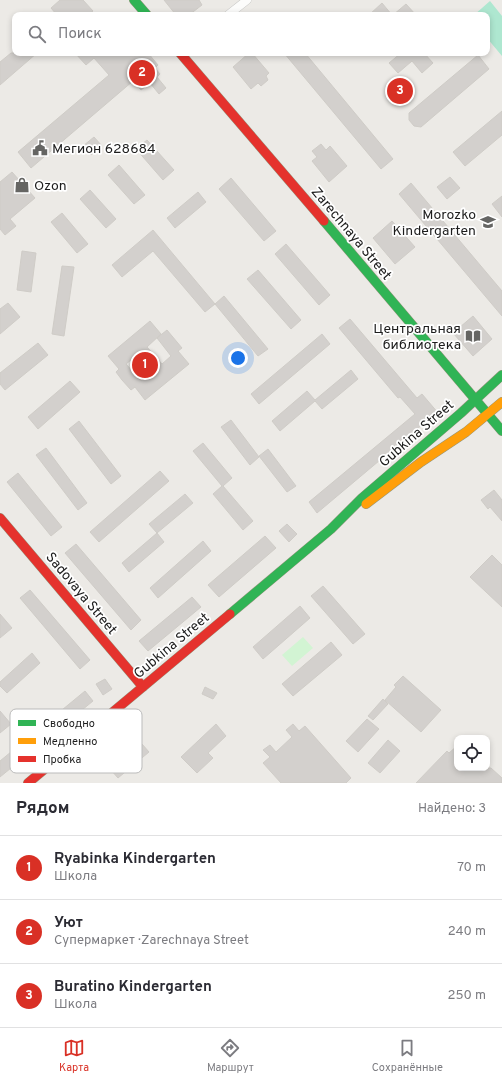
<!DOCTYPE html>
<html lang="ru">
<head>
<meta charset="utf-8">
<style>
	:root { --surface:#fff; --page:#f7f7f7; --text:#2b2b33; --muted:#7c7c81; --line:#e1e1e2; --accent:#d93025 }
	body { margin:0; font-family:Overpass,sans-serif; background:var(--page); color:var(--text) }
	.controls { position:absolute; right:12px; bottom:12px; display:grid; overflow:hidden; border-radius:8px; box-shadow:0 2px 6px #0003 }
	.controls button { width:36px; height:36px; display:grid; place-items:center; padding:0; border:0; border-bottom:1px solid var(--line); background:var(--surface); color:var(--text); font:20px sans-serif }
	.you { position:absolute; left:238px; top:358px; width:14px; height:14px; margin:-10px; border:3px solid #fff; border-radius:50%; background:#1a73e8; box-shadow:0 0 0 6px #1a73e833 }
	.badge { display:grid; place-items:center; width:26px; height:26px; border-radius:50%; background:var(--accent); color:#fff; font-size:13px; font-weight:700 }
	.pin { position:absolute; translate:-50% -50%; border:2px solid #fff; box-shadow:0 1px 4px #0006 }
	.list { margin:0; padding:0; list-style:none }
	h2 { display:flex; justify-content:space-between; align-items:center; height:52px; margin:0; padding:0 16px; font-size:17px }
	h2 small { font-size:13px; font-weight:400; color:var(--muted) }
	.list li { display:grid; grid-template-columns:26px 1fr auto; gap:12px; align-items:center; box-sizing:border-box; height:64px; padding:0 16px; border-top:1px solid var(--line) }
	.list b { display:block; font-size:15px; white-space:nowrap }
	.list p { margin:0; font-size:13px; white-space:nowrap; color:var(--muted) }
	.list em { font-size:13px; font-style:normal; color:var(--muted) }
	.icon { flex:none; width:22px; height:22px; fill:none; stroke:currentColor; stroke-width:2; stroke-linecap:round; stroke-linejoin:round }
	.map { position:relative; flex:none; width:502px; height:783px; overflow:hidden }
	.search { position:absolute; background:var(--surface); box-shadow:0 2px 6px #0003; left:12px; right:12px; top:12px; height:44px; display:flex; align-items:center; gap:10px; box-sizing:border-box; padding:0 14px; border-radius:8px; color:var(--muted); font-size:15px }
	.sheet { height:244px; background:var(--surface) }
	nav { display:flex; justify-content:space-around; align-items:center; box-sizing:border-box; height:56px; border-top:1px solid var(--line); background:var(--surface); font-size:11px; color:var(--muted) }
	nav a { display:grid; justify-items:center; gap:2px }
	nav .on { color:var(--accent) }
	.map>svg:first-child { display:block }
	.park { fill:#d2f4d3 }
	.pitch { fill:#aee7d0 }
	.building { fill:#d3d0cd; stroke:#cfccc7; fill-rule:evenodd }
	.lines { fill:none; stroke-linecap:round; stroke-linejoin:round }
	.street-casing { stroke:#c4c4c2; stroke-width:9 }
	.fast-casing { stroke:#94967d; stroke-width:10 }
	.slow-casing { stroke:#94967d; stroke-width:10 }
	.jam-casing { stroke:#94967d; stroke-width:10 }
	.street { stroke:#fcfcfb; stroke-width:8 }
	.fast { stroke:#30b455; stroke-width:9 }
	.slow { stroke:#ff9f0a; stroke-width:9 }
	.jam { stroke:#e5322d; stroke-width:9 }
	.labels { text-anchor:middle; stroke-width:3.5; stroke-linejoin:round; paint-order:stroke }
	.poi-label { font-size:14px; fill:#1d1d1d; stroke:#fff; text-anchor:start }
	.street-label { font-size:14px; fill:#1d1d1d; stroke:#fff }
	.key { fill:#fff; stroke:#bbb; stroke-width:1 }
	.key-label { font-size:11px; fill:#1d1d1d }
</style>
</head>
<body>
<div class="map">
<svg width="502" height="783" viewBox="0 0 502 783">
	<rect width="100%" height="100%" fill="#eceae6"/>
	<path class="park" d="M303,637l10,11 -21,18 -10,-11z"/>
	<path class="pitch" d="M490,1l12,15v40l-15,-18v-23h-13z"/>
	<path class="building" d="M60,0h23l10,11 -5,4h-31l-6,-7z
		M164,0h35l3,5 -13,10h-13z
		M382,3l10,12h-23z
		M406,4l10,11h-23z
		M11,53h26l-37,32v-23z
		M75,53h73l10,12 -3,3 5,6 -3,3 9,11 -7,6 -9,-11 -9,7 -8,-9 -102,87 -13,-16 91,-77 -15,-17 -8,7z
		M249,53h3l17,20 -3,3 2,4 -7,6 -3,-3 -7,6 -18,-22z
		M284,53h21l88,106 -12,10z
		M401,53h23l9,10 -11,10 -10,-12 -14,12 -9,-10z
		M478,55l11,14 -68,58 -7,-1 -5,-6v-7z
		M502,111v24l-37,31 -12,-14z
		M94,137l8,9 -11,9 -8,-9z
		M147,140l27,30 -11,10 -27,-31z
		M321,144l5,6 4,-4 17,20 -18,16 -17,-21 5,-4 -5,-6z
		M119,165l26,30 -11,9 -26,-29z
		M12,172l23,26 -25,21 6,7 -11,9 -5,-6v-47z
		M450,177l10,11 -13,11 -10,-12z
		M231,178l45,53 -12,10 -45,-52z
		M411,183l91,108v25l-103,-122z
		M90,190l26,29 -10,9 -26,-29z
		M198,192l8,10 -31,26 -8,-10z
		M502,196v21l-10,-13z
		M62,213l26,31 -11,9 -26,-31z
		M392,221l23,26 -20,17 -22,-26z
		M153,230l62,74 -10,8 -52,-61 -31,26 -10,-12z
		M286,244l44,51 -11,10 -44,-51z
		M22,251l14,2 -5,39 -14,-2z
		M62,266l12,1 -10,69 -12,-2z
		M258,270l43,50 -10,9 -44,-50z
		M224,296l44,53 -10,7 -43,-52z
		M8,303l12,14 -20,17v-25z
		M473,316l19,23 -19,17 -20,-23z
		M350,319l67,79 5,-4 17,20 -15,11 -1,-1 -106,89 -8,-11 106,-88 -15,-17 -2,1 -59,-70z
		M150,321l11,13 -14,13 15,17 9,-8 -14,-18 10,-8 15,18 -4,3 11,13 -44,36 -10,-13 -4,3 -9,-10 -6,-8 3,-3 -11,-13zM137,355l14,17 -10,9 -15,-17z
		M322,334l8,10 -71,60 -8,-10z
		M38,343l10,12 -43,35 -5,-6v-11z
		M351,370l7,9 -36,30 -7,-8 -35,30 -8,-10 35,-30 8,9z
		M70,381l10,11 -42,37 -10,-12z
		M231,420l28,37 -9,8 -29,-38z
		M79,421l42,55 -10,8 -42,-55z
		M203,443l29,35 -9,8 30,35 -10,9 -30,-36 9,-8 -29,-35z
		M46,448l41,55 -9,7 -42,-55z
		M268,449l28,37 -9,6 -28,-36z
		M160,471l9,10 -70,61 -9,-10z
		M18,473l44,54 -11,9 -44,-54z
		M494,490l8,10v21l-12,-14 -2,2 -7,-9z
		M185,494l8,9 -36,30 -8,-9z
		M287,524l10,10 -8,8 -10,-11z
		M157,533l7,9 -35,30 -7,-9z
		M265,536l11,12 -57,49 -11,-12z
		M203,541l8,10 -53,47 -8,-10z
		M76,544l65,76 -10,10 -66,-77z
		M492,555l10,10v42l-32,-30z
		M323,586l42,48 -12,10 -42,-48z
		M30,590l60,70 -10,9 -60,-71z
		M192,597l9,10 -53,44 -9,-10z
		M300,606l10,12 -47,41 -10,-12z
		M0,614l12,14 -12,10z
		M331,642l11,13 -49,41 -11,-12z
		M32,653l8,10 -33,30 -7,-7v-4z
		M403,676l38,34 -20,22 -36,-32 11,-13 -2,-2z
		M105,679l7,10 -9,6 -7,-11z
		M205,687l12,6 -4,6 -11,-5z
		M85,691l8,10 -93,76v-16z
		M383,699l5,5 -15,16 -5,-4z
		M0,711l11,13 -11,9z
		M367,719l12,10 -21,23 -12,-11z
		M216,724l10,12 -18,17 5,5 -16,15 -16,-16z
		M293,724l6,7 6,-5 46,52 -5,5h-65l-18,-20 7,-6 -7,-7 7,-5 6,7 16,-15 -6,-7z
		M388,740l12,11 -20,22 -12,-10z
		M142,744l7,8 -31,26 -7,-8z
		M457,746v22h34l11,10v5h-86l31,-32 2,2z"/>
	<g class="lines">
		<g class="street-casing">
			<path id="street" d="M228,15l19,-15"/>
		</g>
		<g class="fast-casing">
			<path id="fast" d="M134,0l13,15
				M324,221l178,210
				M230,614l101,-85 31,-31 99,-85 41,-38"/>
		</g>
		<g class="slow-casing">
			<path id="slow" d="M366,504l55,-42 45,-30 36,-30"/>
		</g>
		<g class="jam-casing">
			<path id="jam" d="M180,53l144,168
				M0,518l143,169
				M28,783l202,-169"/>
		</g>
		<use href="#street" class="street"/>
		<use href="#fast" class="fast"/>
		<use href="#slow" class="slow"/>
		<use href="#jam" class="jam"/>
	</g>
	<defs>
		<g id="civic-bare" transform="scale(1.2)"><path d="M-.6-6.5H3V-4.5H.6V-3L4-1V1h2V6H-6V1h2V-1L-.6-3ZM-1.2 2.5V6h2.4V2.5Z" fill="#656563" stroke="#fff" stroke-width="2.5" paint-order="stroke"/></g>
		<g id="shop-bare" transform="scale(1.2)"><path d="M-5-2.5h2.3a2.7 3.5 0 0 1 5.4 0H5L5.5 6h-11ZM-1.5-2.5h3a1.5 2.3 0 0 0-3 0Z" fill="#656563" stroke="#fff" stroke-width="2.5" paint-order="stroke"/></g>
		<g id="school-bare" transform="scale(1.2)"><path d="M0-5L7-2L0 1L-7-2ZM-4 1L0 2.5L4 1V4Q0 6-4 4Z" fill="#656563" stroke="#fff" stroke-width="2.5" paint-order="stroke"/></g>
		<g id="library-bare" transform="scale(1.2)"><path d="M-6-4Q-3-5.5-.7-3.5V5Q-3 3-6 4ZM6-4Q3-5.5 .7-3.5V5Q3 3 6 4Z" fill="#656563" stroke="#fff" stroke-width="2.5" paint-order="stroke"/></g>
	</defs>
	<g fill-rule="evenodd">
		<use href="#civic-bare" x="40" y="148"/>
		<use href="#shop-bare" x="22" y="185"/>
		<use href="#school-bare" x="488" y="222"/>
		<use href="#library-bare" x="473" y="336"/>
	</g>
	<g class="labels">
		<g class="poi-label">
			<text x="52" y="153">Мегион 628684</text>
			<text x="34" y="190">Ozon</text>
			<text x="476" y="219" text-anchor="end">Morozko<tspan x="476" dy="16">Kindergarten</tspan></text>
			<text x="461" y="333" text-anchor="end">Центральная<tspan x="461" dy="16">библиотека</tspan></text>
		</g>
		<g class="street-label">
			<text transform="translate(352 233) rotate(50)" y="5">Zarechnaya Street</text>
			<text transform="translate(416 433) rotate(-41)" y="5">Gubkina Street</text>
			<text transform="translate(82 593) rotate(50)" y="5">Sadovaya Street</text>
			<text transform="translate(171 645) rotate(-40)" y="5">Gubkina Street</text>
		</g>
	</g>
	<rect x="10" y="709" width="132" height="64" rx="6" class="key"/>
	<rect x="18" y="720" width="18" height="6" fill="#30b455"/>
	<rect x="18" y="738" width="18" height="6" fill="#ff9f0a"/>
	<rect x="18" y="756" width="18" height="6" fill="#e5322d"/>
	<g class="key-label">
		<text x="43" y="727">Свободно</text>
		<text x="43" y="745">Медленно</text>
		<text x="43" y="763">Пробка</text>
	</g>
</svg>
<div class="controls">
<button><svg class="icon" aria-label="locate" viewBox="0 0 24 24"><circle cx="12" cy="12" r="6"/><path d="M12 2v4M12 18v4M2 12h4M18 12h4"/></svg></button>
</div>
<div class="you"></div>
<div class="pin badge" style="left:145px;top:365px">1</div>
<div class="pin badge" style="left:142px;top:73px">2</div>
<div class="pin badge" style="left:400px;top:91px">3</div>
<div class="search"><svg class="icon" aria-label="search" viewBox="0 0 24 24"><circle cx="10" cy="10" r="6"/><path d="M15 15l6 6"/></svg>Поиск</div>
</div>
<section class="sheet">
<h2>Рядом<small>Найдено: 3</small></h2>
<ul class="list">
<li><span class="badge">1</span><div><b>Ryabinka Kindergarten</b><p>Школа</p></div><em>70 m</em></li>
<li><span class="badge">2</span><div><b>Уют</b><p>Супермаркет · Zarechnaya Street</p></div><em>240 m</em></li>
<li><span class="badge">3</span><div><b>Buratino Kindergarten</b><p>Школа</p></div><em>250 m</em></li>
</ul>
</section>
<nav>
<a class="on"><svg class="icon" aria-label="map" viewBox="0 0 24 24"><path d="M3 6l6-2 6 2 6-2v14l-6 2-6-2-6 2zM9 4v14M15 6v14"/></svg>Карта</a>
<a><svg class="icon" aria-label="directions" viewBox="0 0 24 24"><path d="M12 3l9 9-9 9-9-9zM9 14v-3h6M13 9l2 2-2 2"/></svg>Маршрут</a>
<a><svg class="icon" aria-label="saved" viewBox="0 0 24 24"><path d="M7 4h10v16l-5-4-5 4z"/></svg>Сохранённые</a>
</nav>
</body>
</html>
